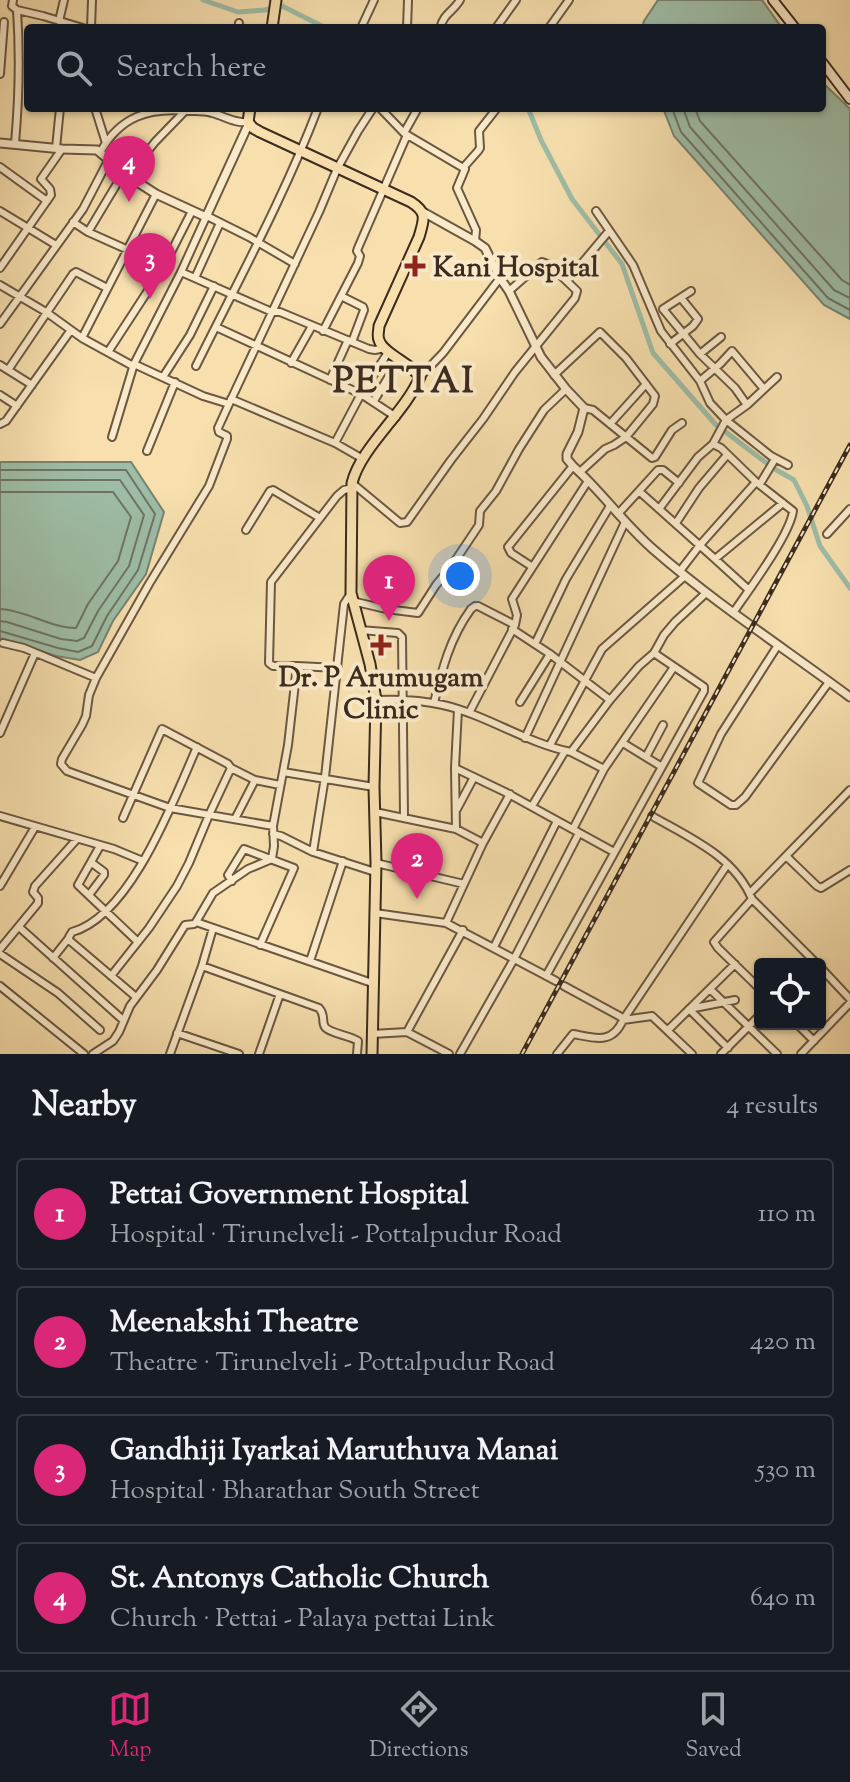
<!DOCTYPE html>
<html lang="en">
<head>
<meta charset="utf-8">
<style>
	:root { --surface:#171b24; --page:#242831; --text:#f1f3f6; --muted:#9ea1a6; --line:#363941; --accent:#db2777 }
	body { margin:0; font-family:"Sorts Mill Goudy",serif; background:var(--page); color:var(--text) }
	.controls { position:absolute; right:24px; bottom:24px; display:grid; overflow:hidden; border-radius:8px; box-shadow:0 2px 6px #0004 }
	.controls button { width:72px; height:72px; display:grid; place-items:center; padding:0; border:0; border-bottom:2px solid var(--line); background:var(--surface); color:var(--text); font:40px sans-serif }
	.you { position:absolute; left:460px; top:576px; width:28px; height:28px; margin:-20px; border:6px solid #fff; border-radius:50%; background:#1a73e8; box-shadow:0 0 0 12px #1a73e833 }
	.badge { display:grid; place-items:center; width:52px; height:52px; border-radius:50%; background:var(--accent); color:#fff; font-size:26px; font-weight:700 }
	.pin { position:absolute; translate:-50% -66px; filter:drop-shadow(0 2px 4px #0008) }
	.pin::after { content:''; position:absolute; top:42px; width:28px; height:24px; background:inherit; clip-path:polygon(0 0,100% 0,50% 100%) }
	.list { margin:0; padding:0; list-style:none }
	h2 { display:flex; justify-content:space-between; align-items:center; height:104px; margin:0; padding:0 32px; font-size:34px }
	h2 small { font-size:26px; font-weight:400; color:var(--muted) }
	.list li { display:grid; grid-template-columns:52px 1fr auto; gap:24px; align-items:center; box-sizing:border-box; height:112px; margin:0 16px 16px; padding:0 16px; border:2px solid var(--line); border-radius:8px }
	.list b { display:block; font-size:30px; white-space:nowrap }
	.list p { margin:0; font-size:26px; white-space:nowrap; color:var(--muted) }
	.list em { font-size:26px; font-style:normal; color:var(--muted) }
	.icon { flex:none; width:44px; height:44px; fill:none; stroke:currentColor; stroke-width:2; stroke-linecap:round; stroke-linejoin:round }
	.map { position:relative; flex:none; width:850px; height:1054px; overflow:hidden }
	.search { position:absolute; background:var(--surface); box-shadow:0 2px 6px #0004; left:24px; right:24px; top:24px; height:88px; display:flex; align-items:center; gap:20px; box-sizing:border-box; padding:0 28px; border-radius:8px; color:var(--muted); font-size:30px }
	.sheet { height:616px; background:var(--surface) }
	nav { display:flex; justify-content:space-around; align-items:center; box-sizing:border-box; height:112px; border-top:2px solid var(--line); background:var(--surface); font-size:22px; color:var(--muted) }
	nav a { display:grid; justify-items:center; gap:4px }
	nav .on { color:var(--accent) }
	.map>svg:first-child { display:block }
	.water { fill:#9ebda7; stroke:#778370; stroke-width:2 }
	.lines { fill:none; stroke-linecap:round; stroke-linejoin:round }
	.shore { stroke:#6d7462; stroke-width:2 }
	.canal { stroke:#9ebda7; stroke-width:5 }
	.minor-casing { stroke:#6b5842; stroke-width:10 }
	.tertiary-casing { stroke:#6b5842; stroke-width:11 }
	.secondary-casing { stroke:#3c2b1e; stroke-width:12 }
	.primary-casing { stroke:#3c2b1e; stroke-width:13 }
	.minor { stroke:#faeaca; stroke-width:6 }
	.tertiary { stroke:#faeaca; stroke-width:7 }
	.secondary { stroke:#faeaca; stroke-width:8 }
	.primary { stroke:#f7dfae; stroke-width:9 }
	.rail-casing { stroke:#3c2b1e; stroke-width:5 }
	.rail { stroke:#faeaca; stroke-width:2; stroke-dasharray:6; stroke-linecap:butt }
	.poi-dot { fill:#8f2418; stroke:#faeaca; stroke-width:3 }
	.labels { text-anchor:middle; stroke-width:8; stroke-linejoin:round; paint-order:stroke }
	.poi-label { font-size:28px; font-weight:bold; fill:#3c2b1e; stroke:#faeaca; text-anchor:start }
	.district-label { font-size:36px; font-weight:bold; letter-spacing:2px; fill:#3c2b1e; stroke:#faeaca }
</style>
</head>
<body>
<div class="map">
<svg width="850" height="1054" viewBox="0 0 850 1054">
	<rect width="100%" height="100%" fill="#f7dfae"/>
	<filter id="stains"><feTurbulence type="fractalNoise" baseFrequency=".0025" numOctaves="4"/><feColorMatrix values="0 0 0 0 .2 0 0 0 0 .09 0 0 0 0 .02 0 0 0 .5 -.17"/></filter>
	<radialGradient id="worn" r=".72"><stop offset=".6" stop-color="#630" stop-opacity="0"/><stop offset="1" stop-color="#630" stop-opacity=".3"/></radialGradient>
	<path class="water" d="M658,0h104l20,28h-140l2,-7z
		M822,82l28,27v210l-26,-14 -150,-169 -11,-28h159z
		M0,462h131l33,50 -18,62 -33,47 -15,31 -18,8 -24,-4 -56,-18z"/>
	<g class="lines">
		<path class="shore" d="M672,108l9,24 147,166 22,12
			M683,108l7,19 144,163 16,8
			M695,108l5,13 142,159 8,5
			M0,470h126l29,44 -17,56 -31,46 -15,30 -14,6 -20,-4 -58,-17
			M0,480h120l24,35 -15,51 -31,45 -14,27 -7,3 -16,-2 -54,-17 -7,-1
			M0,492h113l18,25 -13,44 -30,43 -12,24c-26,0 -50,-18 -76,-19"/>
		<path class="canal" d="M203,0l35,12 27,-2 17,-4 44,22
			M528,108l13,32 31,59 50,65 31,89 63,72
			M723,430l50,38 21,12 13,26 13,40 30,42"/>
		<g class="minor-casing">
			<path id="minor" d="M13,0l-1,6 5,4c3,44 2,89 -2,133
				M17,10l26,6 40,12
				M59,21l5,-21
				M91,28l1,-28
				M238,28l1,-5
				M361,28l13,-28
				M407,28l1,-28
				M440,28c4,-15 13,-16 20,-28
				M496,28l20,-28
				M549,28l20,-28
				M0,74l4,-52
				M95,108l11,35
				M380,108l24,25 61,36 -8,19 19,42 -1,11
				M404,133l14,-25
				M56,148l4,-40
				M101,151c19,-34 48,-44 86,-40 8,0 17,-1 25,2 12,3 24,11 36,9
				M0,167l47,34
				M463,168l15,-17 2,-3 -1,-17 18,-23
				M128,176l27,-34 30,-31
				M0,211l56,34
				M596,211l37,54 28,66 39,50 10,22 16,17 45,36 17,9
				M207,216l42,21 46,27
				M73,222l15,10 76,34
				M88,232l36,-60
				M0,268l51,-73 -1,-6 -9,-10 21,-30
				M181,272l91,40h8l89,37 6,1 10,-2
				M195,278l25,-55
				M567,281l42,-50
				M0,285l46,27 36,26 51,28
				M341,296l22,11 1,3 -12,32
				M663,309l37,45 35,34 12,17
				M663,309l28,-18
				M0,324l83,-115 26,-50
				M216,327l145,67 35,23
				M323,331l35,-68 2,-7 -3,-5 1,-3 49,-113
				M82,338l74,-144
				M670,344l23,-18 5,-7 -17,-21
				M108,352l56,-86 28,-55
				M700,354l21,-17
				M291,363l21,-37
				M134,364l69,32 26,8
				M0,365l32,20
				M196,366c42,-85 88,-169 122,-258
				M8,370l65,-96 3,-2 31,16
				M554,375l46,-43 26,26 29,38 -2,8 -27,33 -12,8 -9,4 -25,23
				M163,377l27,-42 24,-49
				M420,377l23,-24 57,-75
				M330,380l18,-40
				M700,381l20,-17 12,-13 32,38
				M0,395l17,11
				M231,399l104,44 28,16
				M374,401l25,-42
				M584,408l9,2 59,48 3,-1 17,-27 10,-7
				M0,424l6,-3 65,-91
				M610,424l36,-40
				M112,437l22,-73 47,-92 25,-55
				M335,443l26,-49 28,-43
				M713,444l13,-24 21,-15 30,-28
				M147,451l28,-69
				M352,483l48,40 7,-1 44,-62 32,-41 32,-47 60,-74 2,-7 -27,-26 -8,-3 -33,29
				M760,484l15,-25
				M640,492l75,67 68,-56
				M659,509l39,-52 15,-13 8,4 35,34 37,29c-3,24 -45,80 -60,102
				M618,514l40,-44h5l16,13
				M676,523l23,-35 28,-33
				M246,530l24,-39 3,-1 47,28
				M827,534l23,-25
				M715,559l34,31
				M531,566l-20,-13 -3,-6 65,-81
				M680,571l20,-26 56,-63
				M352,601l34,8 32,4 18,-28 15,-18 28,-42 1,-14 16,-20 23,-42 25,-39 22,-21
				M512,629l38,25 60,46
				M360,630l38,3 4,4 2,180
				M3,643l21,5 72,30
				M535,644l31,-65 44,-73
				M778,645l-57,89 -23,49 33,22h5l9,-8 84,-115
				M297,666h-24l-4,-3 2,-81 66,-86 7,-6 8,-2
				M376,700c22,-1 45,0 67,5 44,10 83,38 128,47l39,-52 29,-34 15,-13 10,-18 11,-13 31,-29
				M520,702l30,-48
				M434,703c8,-34 16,-65 37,-94l4,-3h3l37,19
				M469,713l46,-88 2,-10 -5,-16 76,-118
				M0,733l35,-80
				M525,738l100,-216
				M623,743l39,24
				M550,745l52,-96 83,-73
				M571,752l33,17
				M646,757l17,-32
				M231,768l24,12 25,5
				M455,768l50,24 109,60
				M283,772l91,15
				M532,806l33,-55
				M457,809l17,-32
				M375,812l81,17 27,14
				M0,816l114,33 29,12
				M652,816c38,22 82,40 100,83l65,65
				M235,819l20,-39
				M273,826l15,-81 9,-79 41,2
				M456,829l-1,-61 3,-59
				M573,829l31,-60 70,-102
				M273,834l8,2 32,16 62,20
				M100,846l-22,39 60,57
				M313,852l12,-75 19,-173 7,-11
				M786,856l31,30 4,2 29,-18
				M376,863l88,21
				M232,881l-4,-6 16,-26 50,19 -34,77
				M0,886l35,-59
				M750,893l100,-103
				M89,895l15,-20v-3l-12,-9
				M752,899l-38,43 4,6 42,41
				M375,913l71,10 110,58
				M196,922l176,61
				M446,923l37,-80 27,-49
				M19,927l104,93
				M494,947l63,-126
				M0,949l38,-46v-5l-5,-6 2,-6 42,-47
				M0,954l58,39 42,37
				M53,958l15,-19
				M310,961l33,-100
				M202,966l117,42c7,8 2,13 6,19 4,6 26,9 33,14l-1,13
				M820,967l30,32
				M111,976l38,-48 28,-42 12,-23 20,-48 22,-47 -3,-4 -66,-35 -39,89
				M546,976l158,-285v-4l-50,-34
				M0,986l84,68
				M564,986l57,31 2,3 29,-4 40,38
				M710,989l67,65
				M136,997l-67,-57v-3l3,-5c59,-16 102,-133 125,-185
				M689,1009l39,39
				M689,1009l46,-9
				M797,1024l17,17
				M668,1030l67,-66
				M407,1032l56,-102
				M177,1033l62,21
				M372,1034l35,-2 42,22
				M93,1054l20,-13 6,-9 11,-26 27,-36 28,-45 9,-1 2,-2 17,-29 35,-24 24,-10 2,-13 -1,-20 -103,-18 -103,-37 -6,-7 1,-5 20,-34 4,-9 3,-21 7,-17 53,-94 60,-98 18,-47v-3l-8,-4 -1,-4 11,-24 90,-192 18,-43 21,-38 15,-23
				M170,1054l32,-88 11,-38
				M259,1054l21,-60
				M460,1054l54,-95 65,-126
				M557,1054l16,-20c22,4 39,11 50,-14l104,-155
				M721,1054l39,-39
				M801,1054l49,-51"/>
		</g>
		<g class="tertiary-casing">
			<path id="tertiary" d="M0,143l62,6 35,1 31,26 28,18 50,23 43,-94
				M423,212l52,29 10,7 15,30 9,13 32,66 25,32 18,19 -6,24 -11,22v5l6,7c29,26 51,58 81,84 62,54 130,98 196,147"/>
		</g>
		<g class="secondary-casing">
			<path id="secondary" d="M773,0l22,28
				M822,62l28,37"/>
		</g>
		<g class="primary-casing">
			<path id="primary" d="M272,28l4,-28
				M250,108l-2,14 5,6 7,4 151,70c17,11 13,17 8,35l-40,89c0,4 -2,10 0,14 4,14 32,23 41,37 -16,37 -59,70 -68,106l-1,110 19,71 6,36 -2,87 2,76 -4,191"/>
		</g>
		<use href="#minor" class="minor"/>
		<use href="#tertiary" class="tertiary"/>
		<use href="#secondary" class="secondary"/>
		<use href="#primary" class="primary"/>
		<g class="rail-casing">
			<path id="rail" d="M522,1054l328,-609"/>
		</g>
		<use href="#rail" class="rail"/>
	</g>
	<g class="poi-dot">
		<path d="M411 254h8v8h8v8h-8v8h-8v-8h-8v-8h8z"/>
		<path d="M377 633h8v8h8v8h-8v8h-8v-8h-8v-8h8z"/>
	</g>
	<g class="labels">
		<g class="poi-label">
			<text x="433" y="276">Kani Hospital</text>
			<text x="381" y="686" text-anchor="middle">Dr. P Arumugam<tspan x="381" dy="32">Clinic</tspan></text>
		</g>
		<g class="district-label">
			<text x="404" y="392">PETTAI</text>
		</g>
	</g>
	<rect width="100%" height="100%" filter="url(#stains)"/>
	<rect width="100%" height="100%" fill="url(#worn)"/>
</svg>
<div class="controls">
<button><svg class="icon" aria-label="locate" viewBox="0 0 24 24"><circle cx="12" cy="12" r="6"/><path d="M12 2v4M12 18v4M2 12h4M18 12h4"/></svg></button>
</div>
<div class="you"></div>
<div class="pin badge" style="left:389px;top:621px">1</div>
<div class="pin badge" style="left:417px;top:899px">2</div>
<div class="pin badge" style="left:150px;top:299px">3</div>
<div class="pin badge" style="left:129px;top:202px">4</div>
<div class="search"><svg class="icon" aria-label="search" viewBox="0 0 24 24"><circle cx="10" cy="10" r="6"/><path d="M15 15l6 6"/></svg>Search here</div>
</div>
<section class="sheet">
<h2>Nearby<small>4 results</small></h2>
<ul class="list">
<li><span class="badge">1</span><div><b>Pettai Government Hospital</b><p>Hospital · Tirunelveli - Pottalpudur Road</p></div><em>110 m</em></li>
<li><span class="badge">2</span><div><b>Meenakshi Theatre</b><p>Theatre · Tirunelveli - Pottalpudur Road</p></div><em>420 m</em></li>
<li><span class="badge">3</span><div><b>Gandhiji Iyarkai Maruthuva Manai</b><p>Hospital · Bharathar South Street</p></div><em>530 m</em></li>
<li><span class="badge">4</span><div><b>St. Antonys Catholic Church</b><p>Church · Pettai - Palaya pettai Link</p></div><em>640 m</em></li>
</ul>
</section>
<nav>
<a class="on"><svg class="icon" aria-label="map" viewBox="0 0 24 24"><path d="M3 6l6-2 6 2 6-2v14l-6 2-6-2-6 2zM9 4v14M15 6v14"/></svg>Map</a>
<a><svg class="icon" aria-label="directions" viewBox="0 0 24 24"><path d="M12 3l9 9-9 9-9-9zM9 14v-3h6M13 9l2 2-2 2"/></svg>Directions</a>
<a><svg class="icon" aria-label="saved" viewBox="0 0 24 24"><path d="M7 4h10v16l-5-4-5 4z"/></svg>Saved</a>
</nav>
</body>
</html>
